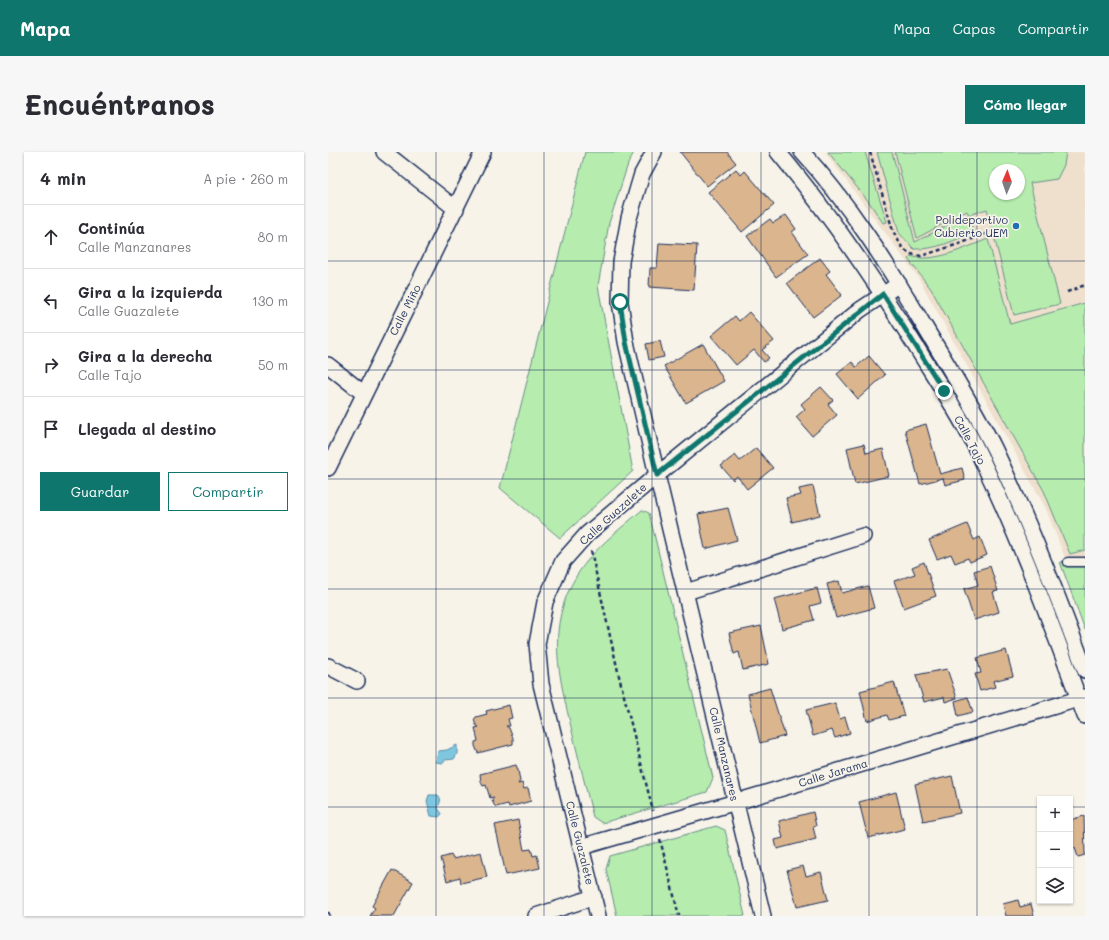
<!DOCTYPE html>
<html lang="es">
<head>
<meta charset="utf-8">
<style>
	:root { --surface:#fff; --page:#f7f7f7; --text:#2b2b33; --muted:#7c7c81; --line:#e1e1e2; --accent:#0f766e }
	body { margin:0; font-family:Mali,sans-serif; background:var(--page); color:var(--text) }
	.controls { position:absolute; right:12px; bottom:12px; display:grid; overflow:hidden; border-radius:0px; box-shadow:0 1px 3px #0004 }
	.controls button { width:36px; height:36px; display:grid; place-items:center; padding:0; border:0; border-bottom:1px solid var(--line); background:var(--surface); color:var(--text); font:20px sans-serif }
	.compass { position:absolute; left:661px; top:12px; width:36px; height:36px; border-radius:50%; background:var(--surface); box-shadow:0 1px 3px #0004; rotate:2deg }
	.stop { position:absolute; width:12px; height:12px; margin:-9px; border:3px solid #0f766e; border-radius:50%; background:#fff }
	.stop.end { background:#0f766e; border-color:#fff; box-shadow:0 1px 4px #0008 }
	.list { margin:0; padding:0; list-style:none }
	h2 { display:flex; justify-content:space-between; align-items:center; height:52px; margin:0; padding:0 16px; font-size:17px }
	h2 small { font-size:13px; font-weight:400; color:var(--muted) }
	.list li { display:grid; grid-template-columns:26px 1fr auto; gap:12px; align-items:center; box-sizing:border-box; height:64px; padding:0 16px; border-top:1px solid var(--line) }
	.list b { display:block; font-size:15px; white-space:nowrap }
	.list p { margin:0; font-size:13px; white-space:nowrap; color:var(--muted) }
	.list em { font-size:13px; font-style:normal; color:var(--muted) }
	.actions { display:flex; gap:8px; padding:12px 16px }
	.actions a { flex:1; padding:9px 0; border:1px solid var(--accent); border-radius:0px; text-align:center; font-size:14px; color:var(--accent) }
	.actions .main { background:var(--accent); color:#fff }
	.icon { flex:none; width:22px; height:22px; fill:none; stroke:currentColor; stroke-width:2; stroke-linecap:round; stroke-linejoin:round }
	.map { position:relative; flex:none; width:757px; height:764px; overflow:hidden; border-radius:0px }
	header { display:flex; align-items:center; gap:24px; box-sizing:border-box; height:56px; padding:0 20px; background:var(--accent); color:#fff }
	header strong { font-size:19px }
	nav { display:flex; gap:22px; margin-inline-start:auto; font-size:14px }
	.intro { display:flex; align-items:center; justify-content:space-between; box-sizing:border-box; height:96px; padding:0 24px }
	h1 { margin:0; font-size:28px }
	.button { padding:10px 18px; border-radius:0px; background:var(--accent); color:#fff; font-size:14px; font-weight:700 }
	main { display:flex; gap:24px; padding:0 24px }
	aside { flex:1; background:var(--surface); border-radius:0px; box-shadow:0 1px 3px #0004 }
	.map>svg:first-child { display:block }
	.built { fill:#efe0cd; fill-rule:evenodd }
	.green { fill:#b6ecae; stroke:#688e86; fill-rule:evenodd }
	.water { fill:#7fc7df; stroke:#578aab }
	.building { fill:#dbb58d; stroke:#1b2f5e }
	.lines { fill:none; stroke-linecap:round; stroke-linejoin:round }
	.lane-casing { stroke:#1b2f5e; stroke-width:11 }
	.street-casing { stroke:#1b2f5e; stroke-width:18 }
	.path { stroke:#1b2f5e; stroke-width:2.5; stroke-dasharray:4 3; stroke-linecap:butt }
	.lane { stroke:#f7f3e8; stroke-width:8 }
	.street { stroke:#f7f3e8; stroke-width:15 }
	.route { stroke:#0f766e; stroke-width:5 }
	.grid { fill:none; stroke:#1b2f5e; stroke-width:1; stroke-opacity:0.55 }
	.poi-dot { fill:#1f6fb2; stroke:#f7f3e8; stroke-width:1.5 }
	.labels { text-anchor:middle; stroke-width:3.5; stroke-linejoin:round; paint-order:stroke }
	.poi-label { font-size:11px; fill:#1b2f5e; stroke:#f7f3e8; text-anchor:end }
	.street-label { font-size:11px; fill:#1b2f5e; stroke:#f7f3e8 }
</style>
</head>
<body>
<header>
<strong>Mapa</strong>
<nav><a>Mapa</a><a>Capas</a><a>Compartir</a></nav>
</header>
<div class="intro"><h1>Encuéntranos</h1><a class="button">Cómo llegar</a></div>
<main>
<aside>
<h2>4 min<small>A pie · 260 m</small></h2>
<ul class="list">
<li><svg class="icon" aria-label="ahead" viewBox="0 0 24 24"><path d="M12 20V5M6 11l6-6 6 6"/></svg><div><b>Continúa</b><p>Calle Manzanares</p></div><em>80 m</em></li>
<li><svg class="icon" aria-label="left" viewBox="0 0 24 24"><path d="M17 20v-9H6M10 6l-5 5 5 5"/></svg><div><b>Gira a la izquierda</b><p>Calle Guazalete</p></div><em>130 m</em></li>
<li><svg class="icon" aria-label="right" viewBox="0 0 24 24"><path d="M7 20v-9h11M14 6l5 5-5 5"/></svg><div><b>Gira a la derecha</b><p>Calle Tajo</p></div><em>50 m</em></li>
<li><svg class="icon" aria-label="arrive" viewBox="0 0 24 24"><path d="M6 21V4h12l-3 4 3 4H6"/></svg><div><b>Llegada al destino</b></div></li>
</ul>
<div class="actions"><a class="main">Guardar</a><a>Compartir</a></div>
</aside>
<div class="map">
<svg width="757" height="764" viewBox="0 0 757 764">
	<rect width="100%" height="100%" fill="#f7f3e8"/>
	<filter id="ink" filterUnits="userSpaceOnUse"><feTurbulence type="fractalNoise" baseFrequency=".025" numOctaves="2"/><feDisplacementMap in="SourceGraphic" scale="8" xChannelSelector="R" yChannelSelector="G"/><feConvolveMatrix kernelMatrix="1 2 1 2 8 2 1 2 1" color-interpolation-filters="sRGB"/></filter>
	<g filter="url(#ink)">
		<path class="built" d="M497,0h260v458l-39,-101 -128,-232zM667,18h24v24h-24z"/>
		<path class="green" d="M257,0h49l-6,12 -19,59 -11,63 35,185 -73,67 -60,-50z
			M500,0h37l22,70 -4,1 -14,-21z
			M549,0h15l23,90 52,-27 7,16c-19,10 -39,19 -60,18l-15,-16z
			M567,0h171l-2,13 -7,14 -27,4 30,121 -46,11 -27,-106 -18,6 -2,-4 -50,27zM667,18h24v24h-24z
			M660,87l22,85 75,-21v247l-15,4 -26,-63 -113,-202 -23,-30 3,-3c21,8 56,-9 77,-17z
			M314,358l7,3 64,265 -6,14 -105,31 -9,-6c-7,-28 -14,-57 -21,-86 -13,-55 -27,-104 5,-156 16,-26 42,-45 65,-65z
			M732,410h21l4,3v65z
			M388,674l9,4 20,86h-128l-11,-47 4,-13z"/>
		<path class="water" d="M129,593v9l-3,5 -9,1 -2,3 -7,-1 2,-11 9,-1z
			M101,643h9c5,5 1,8 0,13l4,6 -3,3 -8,-1 -4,-15z"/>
		<path class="building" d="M352,0h47l9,11 -29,23z
			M408,17l5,6 4,-4 29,34 -32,27 -34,-40z
			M458,63l10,14 -4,3 16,22 -32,23 -29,-41 23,-17 3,4z
			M331,91l38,2 -3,45 -45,-3 1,-19h7z
			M492,106l10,13 -4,3 16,21 -29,22 -26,-34z
			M421,160l25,29 -12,9 7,8 -5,4 -10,-12 -18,15 -25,-29 24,-20 4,5z
			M332,189l4,16 -15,3 -3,-16z
			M375,192l21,37 -38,22 -22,-37z
			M541,204l16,19 -27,24 -21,-25 15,-12 4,5z
			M493,235l12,13 -5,4 9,11 -25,21 -16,-19 9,-8 -4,-5z
			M598,272l14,50 22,-6 3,12 -20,5 -2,-7 -23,6 -15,-54z
			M536,292l2,9 17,-4 6,27 -34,8 -8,-36z
			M428,296l17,20 -26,21 -10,-13 -4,4 -12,-14 14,-11 5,6z
			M485,334l7,29 -28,7 -6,-24 15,-3 -2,-6z
			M400,356l9,32 -32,9 -7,-35z
			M639,372l7,16 6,-3 7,18 -17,7 -2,-4 -13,5 -4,-9 -14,5 -8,-19z
			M596,410l12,34 -32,12 -10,-27 21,-7 -3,-7z
			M662,414l8,25 -5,1 6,20 -25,8 -10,-31 14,-4 -4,-14z
			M511,429l3,12 26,-7 6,22 -38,10 -9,-34z
			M489,436l4,15 -11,3 4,14 -32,9 -8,-30z
			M433,474l8,38 -26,6 -4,-18 -5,2 -5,-21z
			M678,498l7,26 -20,5 2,6 -15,4 -5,-17 6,-1 -4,-15z
			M619,517l10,29 -12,4 -1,-5 -20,5 -8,-27z
			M566,530l10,34 -15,4 -2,-5 -20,6 -7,-30z
			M442,536l15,48 -25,7 -12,-49z
			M640,545l5,15 -15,4 -3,-15z
			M507,551l5,16 5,-2 5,16 -15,5 -3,-8 -19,6 -7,-26z
			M181,553l3,13 -4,1 2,7h-4l3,2 4,10v6l-35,9 -3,-7v-4l3,-1 -3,-13 4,-1 -3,-2 -2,-5 2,-3 11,-3 -1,-3z
			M188,613l2,5 2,11 -2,3 4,-1 2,6 4,-1 3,13 -22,6 -1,-3 -12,3 -2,-2 -2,-5 2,-3 -4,1 -4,-13 -3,1 -2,-4 -1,-8z
			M624,624l8,37 -37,8 -8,-37z
			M568,640l9,37 -37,9 -9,-36z
			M485,660l3,14 -3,1 3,12 -39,10 -2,-9 8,-2 -4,-17z
			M756,664l1,39 -7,2 -3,-9 -5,1v-29z
			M190,668l6,30 7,-1 2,7 4,-1 3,13 -34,7 -11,-50z
			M153,700l6,25 -26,6 -1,-6 -13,4 -6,-23 10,-3 2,4z
			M475,714l3,10 15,-4 7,28 -31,7 -10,-37z
			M64,718l21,12 -19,34h-24l5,-8 -3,-2z
			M690,748l2,7 11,-3 3,12h-28l-3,-12z"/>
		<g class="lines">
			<g class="lane-casing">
				<path id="lane" d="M740,410h17"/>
			</g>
			<g class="street-casing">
				<path id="street" d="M56,0l72,57
					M326,0l-12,22 -13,44 -8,44 -1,40 6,40 31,133 106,441
					M450,0c51,61 95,126 137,193 22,36 46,71 64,109 41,85 74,174 106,262
					M474,0c47,51 85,112 121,172 25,42 51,83 72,126 34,72 63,146 90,220
					M0,213l35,28
					M0,316l155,-316
					M358,440l177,-56
					M0,514l29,15
					M253,695l155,-45 349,-105
					M208,764l58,-19
					M270,764l-57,-232 -4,-40 8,-42 18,-41 24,-27 70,-59 203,-165 39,-26"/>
			</g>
			<path class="path" d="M542,0l23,79 10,18 8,5 10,2 38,-12 32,-12
				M739,140l18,-7
				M263,399l28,125 34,135
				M332,687l19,77
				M0,760l2,4"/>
			<use href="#lane" class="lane"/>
			<use href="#street" class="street"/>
		</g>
	</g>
	<g class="lines" filter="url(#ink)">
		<path class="route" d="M292,150l6,40 31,133 226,-181 61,97"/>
	</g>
	<path class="grid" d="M108,0v764M216,0v764M324,0v764M433,0v764M541,0v764M649,0v764M0,109h757M0,218h757M0,327h757M0,437h757M0,546h757M0,655h712M742,655h15"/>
	<circle class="poi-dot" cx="688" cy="74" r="4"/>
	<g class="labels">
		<g class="poi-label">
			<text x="680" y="72">Polideportivo<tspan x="680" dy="13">Cubierto UEM</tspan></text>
		</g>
		<g class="street-label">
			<text transform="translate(77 158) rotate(-63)" y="4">Calle Miño</text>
			<text transform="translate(642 288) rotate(62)" y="4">Calle Tajo</text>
			<text transform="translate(285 362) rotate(-42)" y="4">Calle Guazalete</text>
			<text transform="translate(396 602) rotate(77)" y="4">Calle Manzanares</text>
			<text transform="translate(505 621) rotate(-17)" y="4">Calle Jarama</text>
			<text transform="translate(252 691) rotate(76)" y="4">Calle Guazalete</text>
		</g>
	</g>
</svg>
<div class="controls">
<button>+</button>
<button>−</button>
<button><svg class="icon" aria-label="layers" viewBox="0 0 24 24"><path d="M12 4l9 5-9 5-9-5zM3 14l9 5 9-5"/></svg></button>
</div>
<svg class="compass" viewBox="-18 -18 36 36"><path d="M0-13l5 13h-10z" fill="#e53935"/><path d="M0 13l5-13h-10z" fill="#7c7c81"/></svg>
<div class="stop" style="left:292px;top:150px"></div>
<div class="stop end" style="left:616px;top:239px"></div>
</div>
</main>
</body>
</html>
